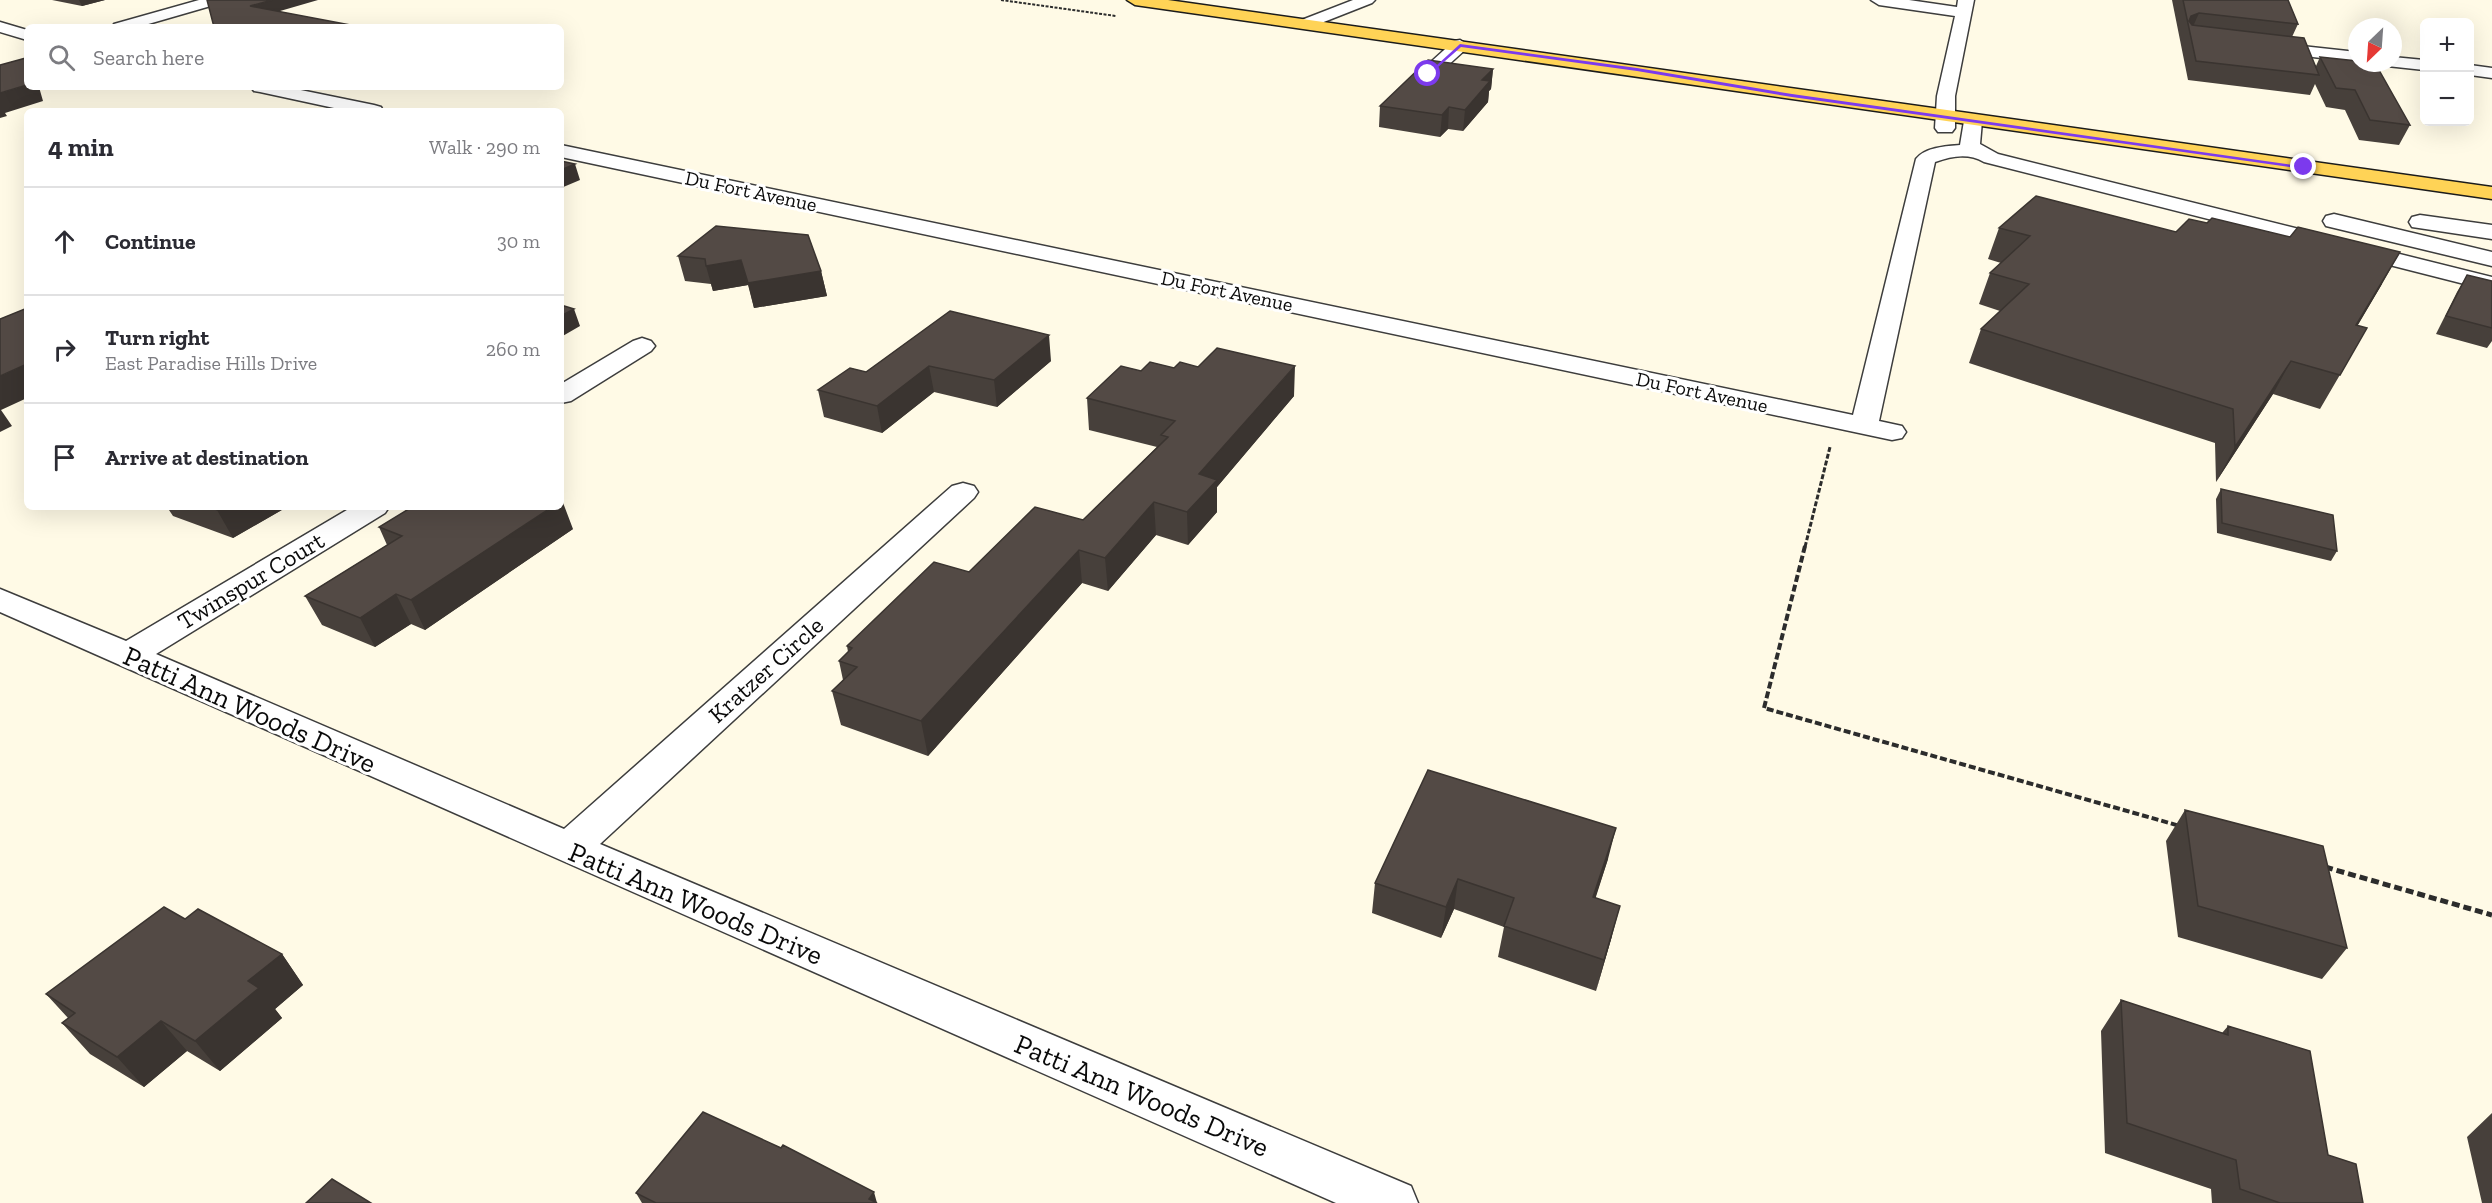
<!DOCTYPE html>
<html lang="en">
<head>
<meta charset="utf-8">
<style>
	:root { --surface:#fff; --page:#f2f2f3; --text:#2b2b33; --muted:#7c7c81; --line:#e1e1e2 }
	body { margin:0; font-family:"Zilla Slab",serif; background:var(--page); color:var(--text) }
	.controls { position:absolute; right:18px; top:18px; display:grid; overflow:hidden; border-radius:9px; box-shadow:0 6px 24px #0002 }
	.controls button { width:54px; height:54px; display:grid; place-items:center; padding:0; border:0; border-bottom:2px solid var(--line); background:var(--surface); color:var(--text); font:30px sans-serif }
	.compass { position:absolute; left:2348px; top:18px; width:54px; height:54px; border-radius:50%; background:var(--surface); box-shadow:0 6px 24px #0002; rotate:205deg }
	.stop { position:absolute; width:18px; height:18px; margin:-14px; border:4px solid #7c3aed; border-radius:50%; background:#fff }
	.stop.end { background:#7c3aed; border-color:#fff; box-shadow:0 2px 6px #0008 }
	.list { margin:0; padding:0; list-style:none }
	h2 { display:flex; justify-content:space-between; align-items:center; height:78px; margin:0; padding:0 24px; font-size:26px }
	h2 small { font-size:20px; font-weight:400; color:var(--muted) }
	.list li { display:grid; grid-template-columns:39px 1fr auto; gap:18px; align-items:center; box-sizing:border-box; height:108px; padding:0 24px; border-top:2px solid var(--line) }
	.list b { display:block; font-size:22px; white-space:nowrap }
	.list p { margin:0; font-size:20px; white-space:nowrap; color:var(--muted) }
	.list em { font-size:20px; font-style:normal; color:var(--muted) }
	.icon { flex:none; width:33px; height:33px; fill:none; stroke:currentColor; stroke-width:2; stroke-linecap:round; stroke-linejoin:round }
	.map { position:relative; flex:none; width:2492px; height:1203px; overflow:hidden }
	.search { position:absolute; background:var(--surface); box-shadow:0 6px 24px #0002; left:24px; top:24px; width:540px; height:66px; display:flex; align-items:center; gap:15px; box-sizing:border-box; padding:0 21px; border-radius:9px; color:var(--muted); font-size:22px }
	.panel { position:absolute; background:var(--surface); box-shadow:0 6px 24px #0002; left:24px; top:108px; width:540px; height:402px; border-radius:9px }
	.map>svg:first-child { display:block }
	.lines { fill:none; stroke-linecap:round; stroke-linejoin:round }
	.minor-casing { stroke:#3d3d3d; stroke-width:3 }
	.major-casing { stroke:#1b1b1b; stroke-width:3 }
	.path-far3 { stroke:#2c2c2c; stroke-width:2; stroke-dasharray:3 1.5; stroke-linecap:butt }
	.path-far2 { stroke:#2c2c2c; stroke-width:3; stroke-dasharray:5 2; stroke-linecap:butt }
	.path-far1 { stroke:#2c2c2c; stroke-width:4; stroke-dasharray:7 3; stroke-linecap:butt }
	.path { stroke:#2c2c2c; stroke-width:5; stroke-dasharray:8 4; stroke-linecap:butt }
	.minor { fill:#fff; fill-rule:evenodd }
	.major { fill:#ffd356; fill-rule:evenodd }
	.wall { fill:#47403b }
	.shaded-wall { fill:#3a3430 }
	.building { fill:#534a45; stroke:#3a3430; stroke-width:1.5 }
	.route { fill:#7c3aed }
	.labels { text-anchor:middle; stroke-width:6; stroke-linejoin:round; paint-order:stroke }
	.far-street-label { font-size:20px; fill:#0a0a0a; stroke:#fff }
	.street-label { font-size:24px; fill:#0a0a0a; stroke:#fff }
	.near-street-label { font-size:28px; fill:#0a0a0a; stroke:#fff }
</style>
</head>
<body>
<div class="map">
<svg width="2492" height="1203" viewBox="0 0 2492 1203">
	<rect width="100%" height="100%" fill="#fffae6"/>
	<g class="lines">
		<g class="minor-casing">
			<path id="minor" d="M199,0h25l-3,3 -83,24h-26l2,-3z
				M1353,0h22l-3,3 -61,24h-12l-2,-3 2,-3z
				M1871,0h38l48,7 1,-7h16l-19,96v32l-3,4h-14l-3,-4 2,-32 18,-80 -76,-11z
				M0,22l27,8v10l-27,-8z
				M1460,40l8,5 -2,4 -32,29h-12l-3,-4 3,-4 32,-29z
				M2266,42l91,10v10l-97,-11 -2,-4 2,-4z
				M2393,57l31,3v10l-37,-4 -2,-3h8z
				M2470,65l22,3v10l-22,-3z
				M251,87h35l88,18 7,2 2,4h-35l-88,-19 -6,-1z
				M1973,115l7,2 2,4 -2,23 18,10 494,123v14l-508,-129c-16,-9 -31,-6 -49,0l-56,259 23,5 4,6 -4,6 -10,2 -1331,-283v-12l1292,270 63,-256c9,-12 31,-13 44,-14l4,-24 2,-4z
				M2334,214l158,38v14l-166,-40 -3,-5 3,-5z
				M2420,215l72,10v14l-80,-12 -3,-5 3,-5z
				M642,338l9,3 4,5 -4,5 -80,50 -10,2v-19l72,-43z
				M963,483l11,3 4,6 -4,6 -374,346 811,342 7,17h-82l-1336,-591v-23l126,52 226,-134h37l-4,6 -229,141 408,175 388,-343z"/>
		</g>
		<g class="major-casing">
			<path id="major" d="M1127,0h41l1324,187v12l-1357,-194z"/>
		</g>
		<path class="path-far3" d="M1001,0l115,16"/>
		<path class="path-far2" d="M1805,547l25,-100"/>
		<path class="path-far1" d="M1805,546l-41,162 416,118"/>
		<path class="path" d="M2325,867l167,48"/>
		<use href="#minor" class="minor"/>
		<use href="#major" class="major"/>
	</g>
	<path class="wall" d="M52,0h53l-23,6z
		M2172,0h116l10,24 -6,13 24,29 4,-9 90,68 -11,20 -40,-5 -14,-30 -19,-3 -11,-23 -5,11 -122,-15z
		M1493,69l-2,20 -2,2 -1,11 -25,29 -15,-2 -8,8 -61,-10 1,-21z
		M1999,228l177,4 206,52 -25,42 -9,35 -28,48 -47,-15 -57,88 -1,-39 -246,-80 12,-34 19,-18 -21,-7 11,-31 11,-10 -13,-4z
		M678,256l143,15 6,25 -73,12 -6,-23 -35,6 -2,-7 -26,-3z
		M2467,275l25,6v60l-5,7 -51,-14 21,-42z
		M950,311l101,50 -54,46 -63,-15 -52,41 -58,-16 -6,-27 48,-18z
		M1141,371l153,25 -77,91v25l-29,33 -32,-10 -48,56 -26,-8 -154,173 -87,-31 -9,-34 11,-11 -4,-19 9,-9 -1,-6 236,-126 74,-73 -68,-17 -2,-32z
		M2221,489l116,62 -6,10 -114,-28 -1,-34z
		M167,507h120l-54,31 -60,-22z
		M379,527l194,2 -148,101 -14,-6 -36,23 -53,-22 -17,-29 82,-51z
		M2185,810l162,138 -25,31 -144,-42 -12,-96z
		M1608,859l-13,39 17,38 -16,55 -98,-34 6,-30 -50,-18 -13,29 -69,-25 3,-30z
		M185,919l97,35 21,31 -28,24 7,9 -62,53 -33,-20 -43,36 -54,-33 -28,-31 6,-5 -22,-24z
		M2121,1000l101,33 6,-7 100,129 35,48h-151l-1,-14 -106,-36 -4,-122z
		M2492,1113v90h-10l-15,-66z
		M636,1193l241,10h-235z"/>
	<path class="shaded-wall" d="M79,0h26l-23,6z
		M272,0h46l-62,18 -6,-12z
		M2199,13l-8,18 -3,-8 3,-7z
		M1493,69l-2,20 -2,2 -1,11 -25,29 2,-21 17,-30z
		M27,85v2h12l4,14 -38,12 2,3 -7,2v-25z
		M1449,107l-1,22 -8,8 2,-22z
		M575,164l5,16 -19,8v-18z
		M2400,252l-18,32 -44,75 18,-34z
		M741,260l7,25 -35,6 -7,-25z
		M821,271l6,25 -73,12 -6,-25z
		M574,309l6,17 -19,11v-21z
		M1049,335l2,26 -54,46 -3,-27z
		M2291,361l-18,33 -57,88 19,-35z
		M27,364v34l-26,12 11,16 -12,6v-56z
		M929,366l5,26 -52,41 -5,-27z
		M1295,366l-1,30 -77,91v25l-29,33 -1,-33 12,-38z
		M562,500l11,29 -148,101 -14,-30 141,-93h9v-6z
		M1154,502l2,33 -48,56 -3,-33z
		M221,507h66l-54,31 -16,-28z
		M1079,550l3,33 -154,173 -7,-35z
		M396,594l15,30 -36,23 -15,-29z
		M1616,828l-8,31 -22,69 7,-31z
		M1458,879l-4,30 -13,29 5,-31z
		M1620,906l-8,30 -16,55 8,-31z
		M282,954l21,31 -28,24 7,9 -62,53 -25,-30 53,-60z
		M161,1021l26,30 -43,36 -27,-30z
		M874,1192l3,11 -8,-4z"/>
	<path class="building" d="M207,0h65l-22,6 111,21h-147z
		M2183,0h105l10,24 -99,-11 -8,3 -2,5 3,4 112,13 15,37 -123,-14z
		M2320,57l37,4v2h18l35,62 -40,-5 -15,-30 -19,-2z
		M26,58l1,3v24l-27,8v-28z
		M1428,60l65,9 -11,11 8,1 -25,29 -16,-3 -7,8 -62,-9z
		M561,161l14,3 -14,6z
		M2036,196l140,36 13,-13 18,4 5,-5 78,19 8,-10 102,25 -44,73 11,3 -27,47 -49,-14 -56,86 -2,-38 -252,-80 48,-45 -39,-11 40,-37 -31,-8z
		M716,226l92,9 13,36 -73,12 -7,-23 -35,6 -1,-7 -27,-3z
		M2467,275l25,6v47l-46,-12z
		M561,305l13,4 -13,7z
		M27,308v56l-27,12v-57z
		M950,311l99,24 -55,45 -65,-14 -52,40 -59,-16 32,-22 16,4z
		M1217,348l78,18 -96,108 18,6 -30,32 -33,-10 -49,56 -26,-8 -158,171 -89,-30 25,-24 -18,-6 13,-13 -5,-2 87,-84 35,10 66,-65 48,13 85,-83 -7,-2 14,-14 -88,-23 34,-32 20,5 9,-9 24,6 6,-6 18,5z
		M2221,489l112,26 4,36 -115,-28z
		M210,507h11l-4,3z
		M412,507h140l-141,93 -15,-6 -36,24 -55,-22 97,-60 -23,-9z
		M1428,770l188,58 -23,69 27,9 -16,54 -100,-34 10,-28 -56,-19 -12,28 -71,-24z
		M2185,810l138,36 24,102 -149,-42z
		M164,907l21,12 13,-10 84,45 -34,27 11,7 -64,53 -34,-20 -44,36 -55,-34 13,-10 -29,-19z
		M2121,1000l107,35v-9l82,25 18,104 28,9 7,39h-83l-40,-14 -4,-29 -109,-37z
		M703,1112l78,36 2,-3 91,47 -5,7 8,4h-221l-20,-10z
		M332,1179l39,24h-65z"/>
	<path class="route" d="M1460,44l177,24 155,26 515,73 -3,2 -512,-72 -155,-26 -176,-24 -32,28h-3z"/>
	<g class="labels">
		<g class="far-street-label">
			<text transform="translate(751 191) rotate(12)" y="7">Du Fort Avenue</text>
			<text transform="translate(1227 291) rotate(12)" y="7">Du Fort Avenue</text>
			<text transform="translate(1702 392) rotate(12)" y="7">Du Fort Avenue</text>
		</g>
		<g class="street-label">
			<text transform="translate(251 581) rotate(-31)" y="8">Twinspur Court</text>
			<text transform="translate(766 670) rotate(-42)" y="8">Kratzer Circle</text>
		</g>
		<g class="near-street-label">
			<text transform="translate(250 709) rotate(24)" y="10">Patti Ann Woods Drive</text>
			<text transform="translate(696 903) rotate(23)" y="10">Patti Ann Woods Drive</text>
			<text transform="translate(1142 1095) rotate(23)" y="10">Patti Ann Woods Drive</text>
		</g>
	</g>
</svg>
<div class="controls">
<button>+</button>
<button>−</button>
</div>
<svg class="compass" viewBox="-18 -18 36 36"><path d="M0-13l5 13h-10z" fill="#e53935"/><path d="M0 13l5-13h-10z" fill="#7c7c81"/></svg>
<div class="stop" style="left:1428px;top:74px"></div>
<div class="stop end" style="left:2304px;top:167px"></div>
<div class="search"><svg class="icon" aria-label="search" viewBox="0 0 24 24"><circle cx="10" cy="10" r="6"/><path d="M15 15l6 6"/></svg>Search here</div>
<section class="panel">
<h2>4 min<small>Walk · 290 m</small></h2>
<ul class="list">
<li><svg class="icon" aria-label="ahead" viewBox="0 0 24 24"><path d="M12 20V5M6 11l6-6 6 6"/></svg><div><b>Continue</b></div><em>30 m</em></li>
<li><svg class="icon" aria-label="right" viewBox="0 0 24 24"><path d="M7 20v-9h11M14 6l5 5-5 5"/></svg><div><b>Turn right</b><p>East Paradise Hills Drive</p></div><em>260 m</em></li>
<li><svg class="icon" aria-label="arrive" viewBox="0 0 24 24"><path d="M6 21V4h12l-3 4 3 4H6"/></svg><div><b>Arrive at destination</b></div></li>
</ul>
</section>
</div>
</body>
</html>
